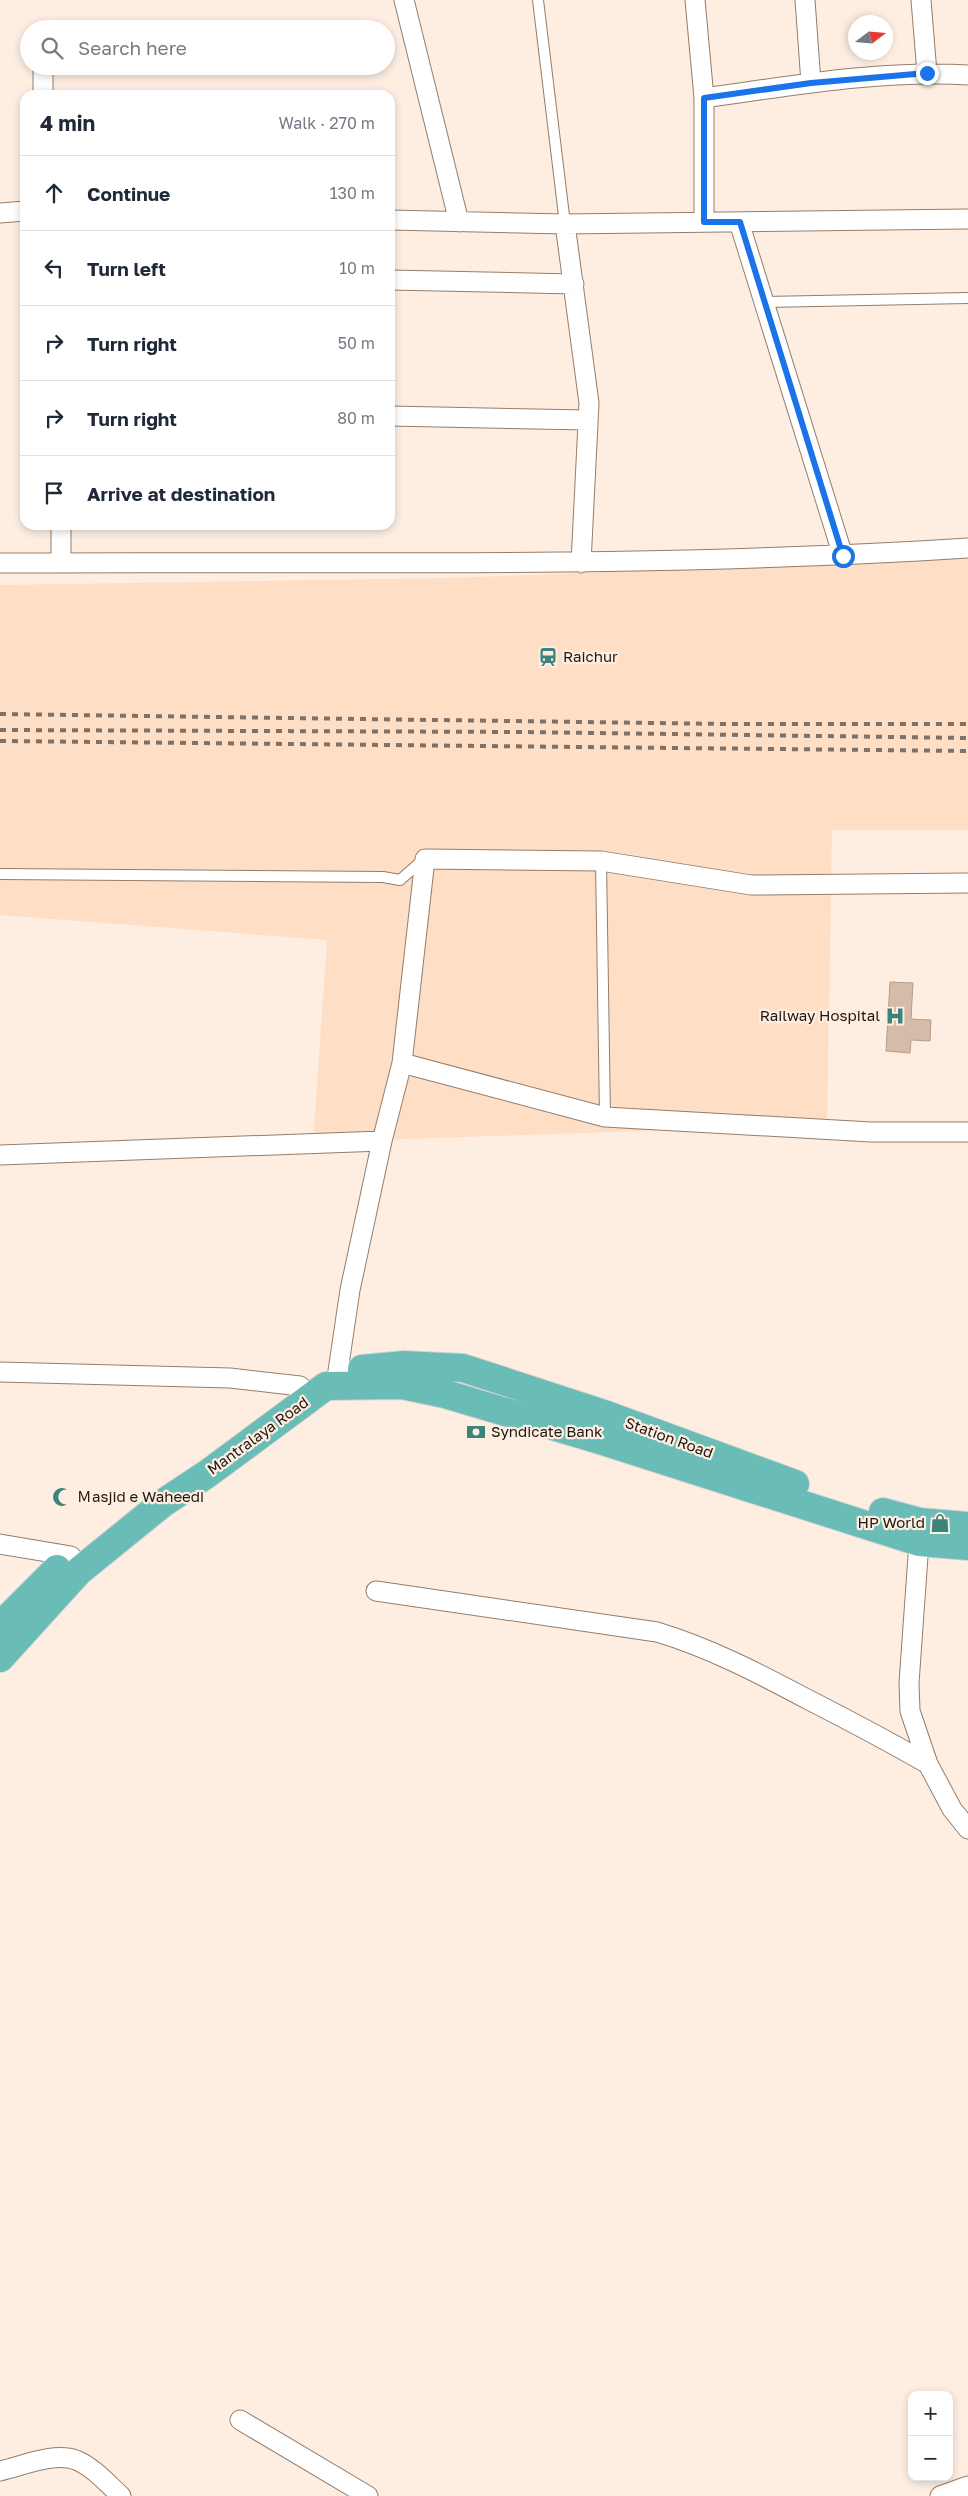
<!DOCTYPE html>
<html lang="en">
<head>
<meta charset="utf-8">
<style>
	:root { --surface:#fff; --page:#f6f6f7; --text:#1f2937; --muted:#747a83; --line:#e0e1e3 }
	body { margin:0; font-family:"Golos Text","Noto Sans SC",sans-serif; background:var(--page); color:var(--text) }
	.controls { position:absolute; right:15px; bottom:15px; display:grid; overflow:hidden; border-radius:10px; box-shadow:0 2px 8px #0003 }
	.controls button { width:45px; height:45px; display:grid; place-items:center; padding:0; border:0; border-bottom:1px solid var(--line); background:var(--surface); color:var(--text); font:25px sans-serif }
	.compass { position:absolute; left:848px; top:15px; width:45px; height:45px; border-radius:50%; background:var(--surface); box-shadow:0 2px 8px #0003; rotate:74deg }
	.stop { position:absolute; width:15px; height:15px; margin:-11px; border:4px solid #1a73e8; border-radius:50%; background:#fff }
	.stop.end { background:#1a73e8; border-color:#fff; box-shadow:0 1px 5px #0008 }
	.list { margin:0; padding:0; list-style:none }
	h2 { display:flex; justify-content:space-between; align-items:center; height:65px; margin:0; padding:0 20px; font-size:21px }
	h2 small { font-size:16px; font-weight:400; color:var(--muted) }
	.list li { display:grid; grid-template-columns:32px 1fr auto; gap:15px; align-items:center; box-sizing:border-box; height:75px; padding:0 20px; border-top:1px solid var(--line) }
	.list b { display:block; font-size:19px; white-space:nowrap }
	.list em { font-size:16px; font-style:normal; color:var(--muted) }
	.icon { flex:none; width:28px; height:28px; fill:none; stroke:currentColor; stroke-width:2; stroke-linecap:round; stroke-linejoin:round }
	.map { position:relative; flex:none; width:968px; height:2496px; overflow:hidden }
	.search { position:absolute; background:var(--surface); box-shadow:0 2px 8px #0003; left:20px; top:20px; width:375px; height:55px; display:flex; align-items:center; gap:12px; box-sizing:border-box; padding:0 18px; border-radius:28px; color:var(--muted); font-size:19px }
	.panel { position:absolute; background:var(--surface); box-shadow:0 2px 8px #0003; left:20px; top:90px; width:375px; height:440px; border-radius:15px }
	.map>svg:first-child { display:block }
	.built { fill:#fedec5 }
	.building { fill:#d5bca9; stroke:#b59d8b }
	.lines { fill:none; stroke-linecap:round; stroke-linejoin:round }
	.service-casing { stroke:#947d6b; stroke-width:12 }
	.minor-casing { stroke:#947d6b; stroke-width:21 }
	.trunk-casing { stroke:#d7d5d4; stroke-width:30 }
	.service { stroke:#fff; stroke-width:10 }
	.minor { stroke:#fff; stroke-width:19 }
	.trunk { stroke:#6abcb6; stroke-width:28 }
	.rail { stroke:#7d7168; stroke-width:4; stroke-dasharray:6 6; stroke-linecap:butt }
	.route { stroke:#1a73e8; stroke-width:6 }
	.labels { text-anchor:middle; stroke-width:4.5; stroke-linejoin:round; paint-order:stroke }
	.poi-label { font-size:15px; fill:#201710; stroke:#feeee2; text-anchor:start }
	.street-label { font-size:15px; fill:#201710; stroke:#feeee2 }
</style>
</head>
<body>
<div class="map">
<svg width="968" height="2496" viewBox="0 0 968 2496">
	<rect width="100%" height="100%" fill="#feeee2"/>
	<path class="built" d="M968,558v272h-136l-5,295 -514,17 14,-202 -327,-25v-330l449,-7z"/>
	<path class="building" d="M890,982l23,1 -2,36 20,1 -1,21 -19,-1 -1,13 -24,-2z"/>
	<g class="lines">
		<g class="service-casing">
			<path id="service" d="M538,0l27,224
				M765,302l203,-4
				M601,861l4,256
				M0,874l383,3 17,3 24,-21"/>
		</g>
		<g class="minor-casing">
			<path id="minor" d="M404,0l55,222
				M695,0l9,98v123
				M805,0l6,83
				M921,0l6,73
				M43,95v-27
				M704,98c87,-12 176,-28 264,-23
				M0,213l25,-2
				M390,220l175,4 403,-5
				M739,222l104,334
				M565,224l24,179 -8,160
				M390,280l184,4
				M390,416l198,4
				M0,563c323,-2 646,6 968,-15
				M61,563v-38
				M402,1063l203,54 266,15h97
				M0,1155l382,-14
				M0,1372l230,6 70,8
				M344,1384l-6,-13 12,-81 32,-149 20,-78 23,-204 176,2 150,24 217,-2
				M919,1542l-10,141 1,28 18,53 24,45 16,20
				M0,1544l71,12
				M376,1591l281,41c53,16 101,41 150,67 41,21 81,42 121,65
				M240,2420l128,76
				M0,2471c22,-5 54,-19 76,-11 17,7 32,24 45,36
				M940,2496l28,-10"/>
		</g>
		<g class="trunk-casing">
			<path id="trunk" d="M362,1369l42,-4 59,3 141,46 191,70
				M883,1512l37,10 48,4
				M0,1626l57,-57
				M0,1658l79,-87 84,-68 44,-29 119,-88 76,-1 43,9 155,46 319,102 49,4"/>
		</g>
		<use href="#service" class="service"/>
		<use href="#minor" class="minor"/>
		<use href="#trunk" class="trunk"/>
		<path class="rail" d="M0,714l725,10h243
			M0,730l520,2 448,6
			M0,741l968,10"/>
	</g>
	<g class="lines">
		<path class="route" d="M843,556l-103,-334h-36v-124l107,-15 116,-10"/>
	</g>
	<defs>
		<g id="station-bare" transform="scale(1.5)"><path d="M-3-6H3Q5-6 5-4V2Q5 4 3 4L4.5 6H3L1.5 4h-3L-3 6H-4.5L-3 4Q-5 4-5 2V-4Q-5-6-3-6ZM-3.5-4v3h7v-3ZM-3.5 1v1.5H-2V1ZM2 1v1.5H3.5V1Z" fill="#3c837c" stroke="#feeee2" stroke-width="2.5" paint-order="stroke"/></g>
		<g id="hospital-bare" transform="scale(1.5)"><path d="M-5-5h3v3.5h4V-5h3V5h-3V1.5h-4V5h-3Z" fill="#3c837c" stroke="#feeee2" stroke-width="2.5" paint-order="stroke"/></g>
		<g id="bank-bare" transform="scale(1.5)"><path d="M-6-4H6V4H-6ZM0-2.3a2.3 2.3 0 1 0 0 4.6a2.3 2.3 0 1 0 0-4.6Z" fill="#3c837c" stroke="#feeee2" stroke-width="2.5" paint-order="stroke"/></g>
		<g id="mosque-bare" transform="scale(1.5)"><path d="M3.5-4.9A6 6 0 1 0 3.5 4.9A5 5 0 1 1 3.5-4.9Z" fill="#3c837c" stroke="#feeee2" stroke-width="2.5" paint-order="stroke"/></g>
		<g id="shop-bare" transform="scale(1.5)"><path d="M-5-2.5h2.3a2.7 3.5 0 0 1 5.4 0H5L5.5 6h-11ZM-1.5-2.5h3a1.5 2.3 0 0 0-3 0Z" fill="#3c837c" stroke="#feeee2" stroke-width="2.5" paint-order="stroke"/></g>
	</defs>
	<g fill-rule="evenodd">
		<use href="#station-bare" x="548" y="657"/>
		<use href="#hospital-bare" x="895" y="1016"/>
		<use href="#bank-bare" x="476" y="1432"/>
		<use href="#mosque-bare" x="62" y="1497"/>
		<use href="#shop-bare" x="940" y="1523"/>
	</g>
	<g class="labels">
		<g class="poi-label">
			<text x="563" y="662">Raichur</text>
			<text x="880" y="1021" text-anchor="end">Railway Hospital</text>
			<text x="491" y="1437">Syndicate Bank</text>
			<text x="77" y="1502">Ｍasjid e Waheedi</text>
			<text x="925" y="1528" text-anchor="end">HP World</text>
		</g>
		<g class="street-label">
			<text transform="translate(258 1436) rotate(-36)" y="5">Mantralaya Road</text>
			<text transform="translate(669 1438) rotate(20)" y="5">Station Road</text>
		</g>
	</g>
</svg>
<div class="controls">
<button>+</button>
<button>−</button>
</div>
<svg class="compass" viewBox="-18 -18 36 36"><path d="M0-13l5 13h-10z" fill="#e53935"/><path d="M0 13l5-13h-10z" fill="#747a83"/></svg>
<div class="stop" style="left:843px;top:556px"></div>
<div class="stop end" style="left:927px;top:73px"></div>
<div class="search"><svg class="icon" aria-label="search" viewBox="0 0 24 24"><circle cx="10" cy="10" r="6"/><path d="M15 15l6 6"/></svg>Search here</div>
<section class="panel">
<h2>4 min<small>Walk · 270 m</small></h2>
<ul class="list">
<li><svg class="icon" aria-label="ahead" viewBox="0 0 24 24"><path d="M12 20V5M6 11l6-6 6 6"/></svg><div><b>Continue</b></div><em>130 m</em></li>
<li><svg class="icon" aria-label="left" viewBox="0 0 24 24"><path d="M17 20v-9H6M10 6l-5 5 5 5"/></svg><div><b>Turn left</b></div><em>10 m</em></li>
<li><svg class="icon" aria-label="right" viewBox="0 0 24 24"><path d="M7 20v-9h11M14 6l5 5-5 5"/></svg><div><b>Turn right</b></div><em>50 m</em></li>
<li><svg class="icon" aria-label="right" viewBox="0 0 24 24"><path d="M7 20v-9h11M14 6l5 5-5 5"/></svg><div><b>Turn right</b></div><em>80 m</em></li>
<li><svg class="icon" aria-label="arrive" viewBox="0 0 24 24"><path d="M6 21V4h12l-3 4 3 4H6"/></svg><div><b>Arrive at destination</b></div></li>
</ul>
</section>
</div>
</body>
</html>
